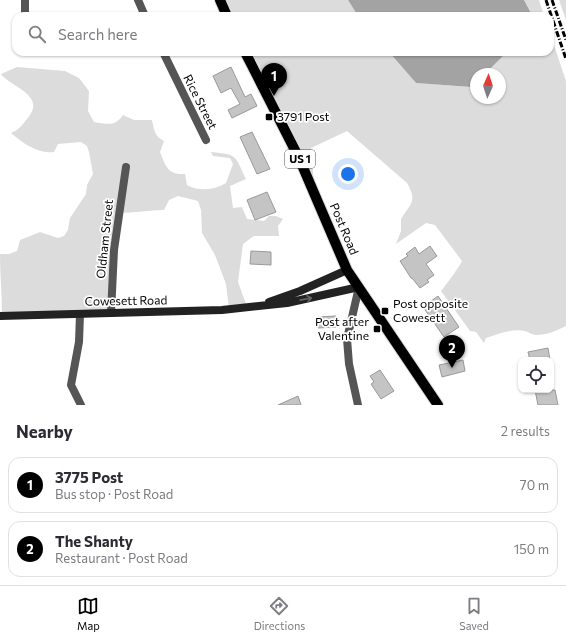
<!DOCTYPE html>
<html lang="en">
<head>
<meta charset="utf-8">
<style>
	:root { --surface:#fff; --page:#f7f7f7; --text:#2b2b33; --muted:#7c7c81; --line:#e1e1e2; --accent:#000 }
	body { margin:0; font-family:Commissioner,sans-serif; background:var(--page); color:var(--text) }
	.controls { position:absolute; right:12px; bottom:12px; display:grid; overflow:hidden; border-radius:8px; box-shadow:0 1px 3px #0004 }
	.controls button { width:36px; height:36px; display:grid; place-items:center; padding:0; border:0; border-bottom:1px solid var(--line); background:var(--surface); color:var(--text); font:20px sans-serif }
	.compass { position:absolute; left:470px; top:68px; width:36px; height:36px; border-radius:50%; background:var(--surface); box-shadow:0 1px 3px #0004; rotate:3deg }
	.you { position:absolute; left:348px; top:174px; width:14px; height:14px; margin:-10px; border:3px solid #fff; border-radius:50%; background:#1a73e8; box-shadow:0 0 0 6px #1a73e833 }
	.badge { display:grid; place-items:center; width:26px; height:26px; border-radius:50%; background:var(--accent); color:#fff; font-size:13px; font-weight:700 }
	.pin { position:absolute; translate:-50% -33px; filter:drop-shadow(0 1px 2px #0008) }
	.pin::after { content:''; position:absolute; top:21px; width:14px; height:12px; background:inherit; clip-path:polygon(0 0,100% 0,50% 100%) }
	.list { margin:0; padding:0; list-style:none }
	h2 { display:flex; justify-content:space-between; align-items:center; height:52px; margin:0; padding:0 16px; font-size:17px }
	h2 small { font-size:13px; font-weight:400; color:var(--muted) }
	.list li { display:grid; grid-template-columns:26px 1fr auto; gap:12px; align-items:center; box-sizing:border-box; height:56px; margin:0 8px 8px; padding:0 8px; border:1px solid var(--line); border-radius:12px }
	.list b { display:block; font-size:15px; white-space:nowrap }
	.list p { margin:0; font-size:13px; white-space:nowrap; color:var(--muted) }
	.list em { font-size:13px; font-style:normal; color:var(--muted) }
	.icon { flex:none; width:22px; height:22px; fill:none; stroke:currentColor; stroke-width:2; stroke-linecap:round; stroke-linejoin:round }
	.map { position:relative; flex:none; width:566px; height:405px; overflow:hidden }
	.search { position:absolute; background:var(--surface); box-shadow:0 1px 3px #0004; left:12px; right:12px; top:12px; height:44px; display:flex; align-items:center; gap:10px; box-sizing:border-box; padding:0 14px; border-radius:12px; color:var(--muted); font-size:15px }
	.sheet { height:180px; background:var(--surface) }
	nav { display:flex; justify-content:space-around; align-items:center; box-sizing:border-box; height:56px; border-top:1px solid var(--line); background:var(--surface); font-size:11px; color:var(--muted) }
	nav a { display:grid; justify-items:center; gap:2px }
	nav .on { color:var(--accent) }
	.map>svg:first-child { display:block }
	.green { fill:#dcdcdc }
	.water { fill:#a3a3a3 }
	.building { fill:#c4c4c4; stroke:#999 }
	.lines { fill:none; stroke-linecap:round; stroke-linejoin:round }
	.primary-casing { stroke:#dbdbdb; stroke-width:12 }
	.minor { stroke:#555; stroke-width:8 }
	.secondary { stroke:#222; stroke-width:8 }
	.primary { stroke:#000; stroke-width:10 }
	.rail { stroke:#000; stroke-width:3; stroke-dasharray:6 2 1 2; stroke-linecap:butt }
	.oneway { stroke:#646464 }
	.poi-dot { fill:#000; stroke:#fff; stroke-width:1.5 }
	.labels { text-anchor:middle; stroke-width:3.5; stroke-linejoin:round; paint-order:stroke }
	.shield { fill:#fff; stroke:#4c4c4c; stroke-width:1 }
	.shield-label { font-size:11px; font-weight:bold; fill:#000 }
	.street-label { font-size:12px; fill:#000; stroke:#fff }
	.poi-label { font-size:12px; fill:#000; stroke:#fff; text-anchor:start }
</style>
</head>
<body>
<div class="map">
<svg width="566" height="405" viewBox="0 0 566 405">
	<rect width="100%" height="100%" fill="#fff"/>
	<path class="green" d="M221,0h127l10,16h-130z
		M524,0h15l5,16h-15l1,-6z
		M559,0h7v20z
		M550,33l16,48v245c-10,5 -19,9 -30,9 -4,0 -7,-3 -11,-4 -12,-3 -28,3 -39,7l-2,5 -8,-11 -6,-1 -29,-40c4,-4 20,-27 21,-30l-27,-36 -9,-2 -30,21 5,-13v-12c9,-15 17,-17 6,-36l-60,-52 -36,17 4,47 -70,-143h144l27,31 55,4 5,-4v15h24v-24h-15l22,-22h43z
		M17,67l48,4 14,7 10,13 -1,20 6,11c13,2 21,5 29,-7l11,5h18c2,10 3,17 12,21l-4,11c6,15 8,23 25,22l2,11c12,7 27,5 39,-2l7,-19 -3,-6 -17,-2 -2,-4c28,3 23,3 35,27l-16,7 3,22 9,-1 5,12 17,2 5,-5h7l7,3 -5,7 1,10h-25l-11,8 -5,38 8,22 -17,4 -3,-24 -11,-29 -13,-22 -1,-23 -3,-9 -20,-5 -9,4 -5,10c-15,0 -29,3 -45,3l-10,97 -107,4c0,-20 -2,-39 -2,-60h9l8,-3 3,-11 20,-8 18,6 6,-2 4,-6 2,-12 16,-24 1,-9 6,-11 -4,-22 -2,-6 -6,-4 -23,2 -4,8c-17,2 -31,-9 -43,-19 8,-3 11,-8 16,-14 21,-24 -17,-32 -26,-45z"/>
	<path class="water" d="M348,0h176l6,11 -1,5h-171z
		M389,52h118l-22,22h-9v9l-5,4 -55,-4z"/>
	<path class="building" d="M231,67l14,30 6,-3 6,12 -25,12 -4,-8 12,-6 -9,-16 -10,5 -8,-17z
		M252,132l18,37 -13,5 -17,-37z
		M267,192l9,20 -21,8 -8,-20z
		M430,246l7,10 -11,8 8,11 -7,5 2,2 -9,6 -8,-10h-1l-11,-17 8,-5 -2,-2 9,-7 4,7z
		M251,251l20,1v13l-21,-1z
		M438,296l21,31 -15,10 -21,-30z
		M336,316v11l-18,1v-11z
		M548,348l2,12h-20l-2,-8z
		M463,360l2,11 -23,6 -3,-12z
		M380,370l14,21 -13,8 -10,-15 3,-2 -4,-6z
		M535,390h20l3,15h-20z
		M298,396l3,9h-23z"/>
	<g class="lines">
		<g class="primary-casing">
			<path id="primary" d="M220,0l7,16
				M245,52l54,106 48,112 91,135"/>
		</g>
		<path class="minor" d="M138,0l7,16
			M25,16v-16
			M163,52l43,88
			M111,313l3,-63 12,-83
			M80,314l-1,28 -8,43 10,20
			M358,405l-9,-41 -2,-25 12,-52"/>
		<path class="secondary" d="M269,302l31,-11 47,-21
			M0,316l222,-6 65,-7 72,-16"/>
		<use href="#primary" class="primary"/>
		<path class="rail" d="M546,0l20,59
			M552,0l14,40"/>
	</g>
	<defs><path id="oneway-shaft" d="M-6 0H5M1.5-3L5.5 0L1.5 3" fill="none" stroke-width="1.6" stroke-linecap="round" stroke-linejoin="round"/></defs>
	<use class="oneway" href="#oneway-shaft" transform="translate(306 299) rotate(-11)"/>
	<g class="poi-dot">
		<rect x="265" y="113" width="8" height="8" rx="2"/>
		<rect x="381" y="307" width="8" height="8" rx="2"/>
		<rect x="373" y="325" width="8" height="8" rx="2"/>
	</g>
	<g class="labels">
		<rect class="shield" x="285" y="150" width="30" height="18" rx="3"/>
		<g class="shield-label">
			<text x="300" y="163">US 1</text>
		</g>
		<g class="street-label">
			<text transform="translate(200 102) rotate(63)" y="4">Rice Street</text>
			<text transform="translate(344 229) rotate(67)" y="4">Post Road</text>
			<text transform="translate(105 239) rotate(-84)" y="4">Oldham Street</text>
			<text transform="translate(126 301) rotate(-1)" y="4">Cowesett Road</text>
		</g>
		<g class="poi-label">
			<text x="277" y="121">3791 Post</text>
			<text x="393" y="308">Post opposite<tspan x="393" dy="14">Cowesett</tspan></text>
			<text x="369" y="326" text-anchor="end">Post after<tspan x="369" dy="14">Valentine</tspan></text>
		</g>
	</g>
</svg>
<div class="controls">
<button><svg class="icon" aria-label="locate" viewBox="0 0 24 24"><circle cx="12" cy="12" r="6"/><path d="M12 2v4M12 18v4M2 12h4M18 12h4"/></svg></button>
</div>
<svg class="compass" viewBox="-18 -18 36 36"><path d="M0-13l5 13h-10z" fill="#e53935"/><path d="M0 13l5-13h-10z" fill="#7c7c81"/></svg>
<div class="you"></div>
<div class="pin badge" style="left:274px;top:96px">1</div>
<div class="pin badge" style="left:452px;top:368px">2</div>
<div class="search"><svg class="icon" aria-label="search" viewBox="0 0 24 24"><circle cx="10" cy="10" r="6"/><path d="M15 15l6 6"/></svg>Search here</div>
</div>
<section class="sheet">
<h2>Nearby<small>2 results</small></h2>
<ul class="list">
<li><span class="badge">1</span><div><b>3775 Post</b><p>Bus stop · Post Road</p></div><em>70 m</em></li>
<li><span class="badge">2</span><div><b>The Shanty</b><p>Restaurant · Post Road</p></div><em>150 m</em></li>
</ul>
</section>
<nav>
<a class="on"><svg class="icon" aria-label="map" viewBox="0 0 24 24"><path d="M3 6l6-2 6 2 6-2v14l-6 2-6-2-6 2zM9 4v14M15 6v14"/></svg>Map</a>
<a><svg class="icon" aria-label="directions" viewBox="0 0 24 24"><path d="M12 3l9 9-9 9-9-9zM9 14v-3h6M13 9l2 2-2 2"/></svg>Directions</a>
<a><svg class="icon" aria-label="saved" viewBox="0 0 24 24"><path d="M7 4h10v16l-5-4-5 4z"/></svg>Saved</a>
</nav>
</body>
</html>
